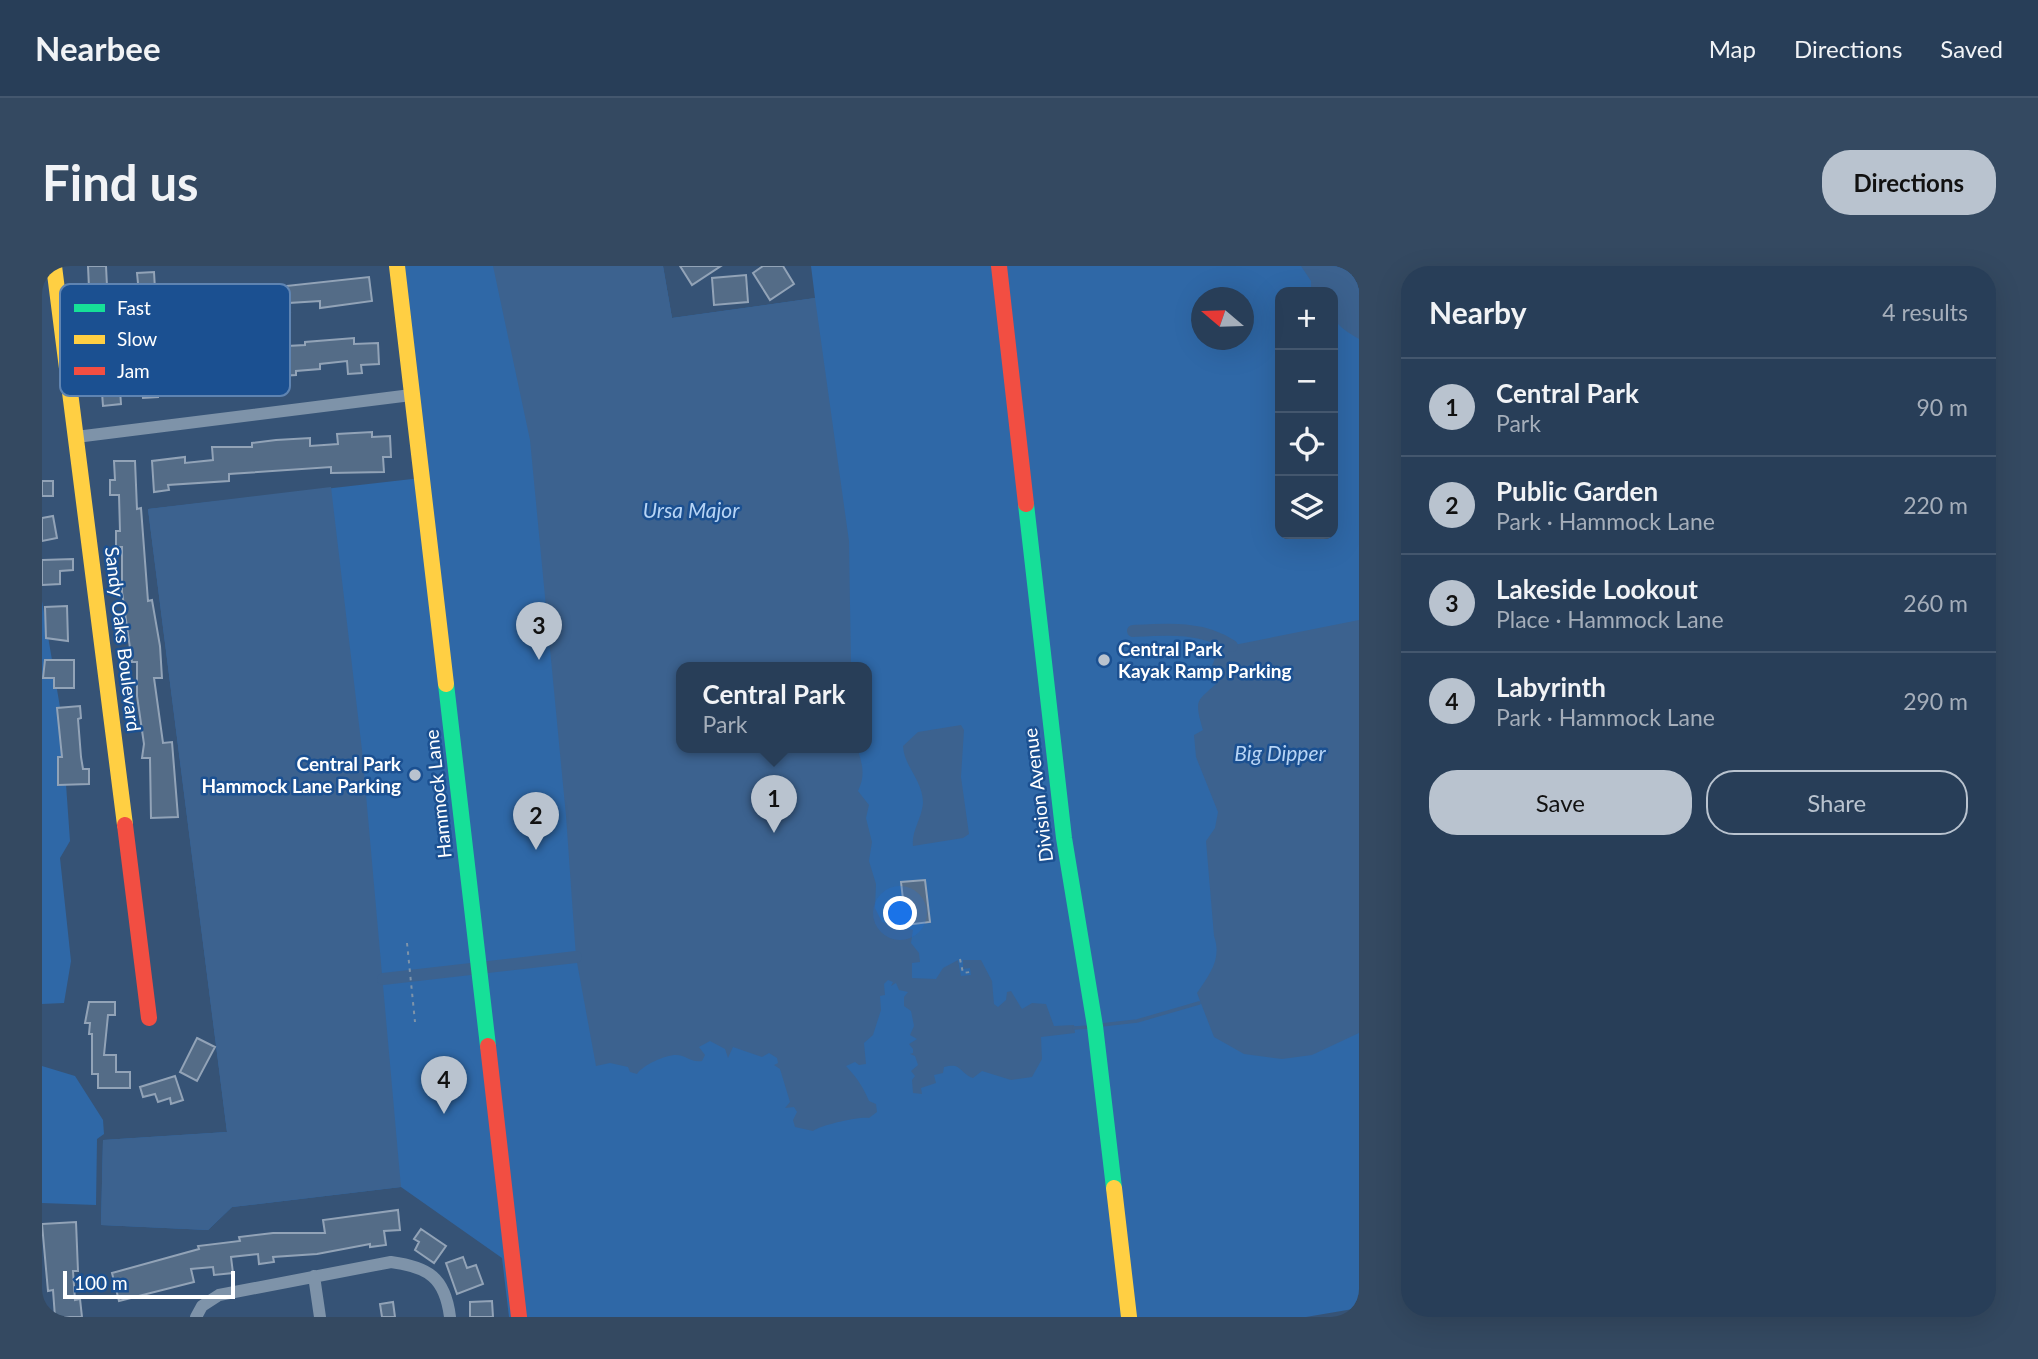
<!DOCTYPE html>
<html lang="en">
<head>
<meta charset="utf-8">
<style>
	:root { --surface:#283e58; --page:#344961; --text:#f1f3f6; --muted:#a5aeba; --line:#44576e; --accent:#b9c3cf }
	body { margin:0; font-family:Lato,sans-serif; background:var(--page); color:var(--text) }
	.controls { position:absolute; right:21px; top:21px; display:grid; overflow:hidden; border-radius:14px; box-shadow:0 7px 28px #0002 }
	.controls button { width:63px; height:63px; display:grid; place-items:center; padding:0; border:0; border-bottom:2px solid var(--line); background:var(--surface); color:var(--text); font:35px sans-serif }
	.compass { position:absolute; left:1149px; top:21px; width:63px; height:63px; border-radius:50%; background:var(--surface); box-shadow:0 7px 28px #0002; rotate:289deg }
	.scale { position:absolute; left:21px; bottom:18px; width:172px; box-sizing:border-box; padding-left:7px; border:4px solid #fff; border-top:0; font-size:19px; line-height:24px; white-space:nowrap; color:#fff; -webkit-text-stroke:5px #1b5091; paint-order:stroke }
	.you { position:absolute; left:859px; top:648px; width:24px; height:24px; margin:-18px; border:5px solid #fff; border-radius:50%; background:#1a73e8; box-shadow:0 0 0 10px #1a73e833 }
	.badge { display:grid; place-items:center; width:46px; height:46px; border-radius:50%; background:var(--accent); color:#111; font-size:23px; font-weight:700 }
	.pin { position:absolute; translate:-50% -58px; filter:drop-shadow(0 2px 4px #0008) }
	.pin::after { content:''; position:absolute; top:37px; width:24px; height:21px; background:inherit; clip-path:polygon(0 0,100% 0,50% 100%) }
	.popup { position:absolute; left:634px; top:396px; width:196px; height:91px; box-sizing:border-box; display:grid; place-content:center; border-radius:14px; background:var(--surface); filter:drop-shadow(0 2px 5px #0005); font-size:23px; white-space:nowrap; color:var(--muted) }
	.popup b { font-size:26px; color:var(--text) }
	.popup::after { content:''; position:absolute; left:50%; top:100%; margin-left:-14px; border:14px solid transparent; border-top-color:var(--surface) }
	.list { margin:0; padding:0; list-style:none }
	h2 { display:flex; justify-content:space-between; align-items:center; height:91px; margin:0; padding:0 28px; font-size:30px }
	h2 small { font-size:23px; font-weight:400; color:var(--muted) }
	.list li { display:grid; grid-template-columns:46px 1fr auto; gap:21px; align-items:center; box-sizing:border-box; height:98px; padding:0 28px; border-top:2px solid var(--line) }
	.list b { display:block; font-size:26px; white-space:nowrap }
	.list p { margin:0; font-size:23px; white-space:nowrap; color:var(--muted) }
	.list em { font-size:23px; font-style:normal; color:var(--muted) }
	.actions { display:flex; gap:14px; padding:21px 28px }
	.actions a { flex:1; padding:16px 0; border:2px solid var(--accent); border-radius:28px; text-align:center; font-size:24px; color:var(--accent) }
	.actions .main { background:var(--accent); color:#111 }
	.icon { flex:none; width:38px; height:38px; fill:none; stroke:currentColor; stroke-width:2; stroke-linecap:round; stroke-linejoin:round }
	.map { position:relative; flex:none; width:1317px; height:1051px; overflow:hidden; border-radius:28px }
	header { display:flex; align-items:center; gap:42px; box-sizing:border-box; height:98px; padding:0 35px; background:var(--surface); border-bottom:2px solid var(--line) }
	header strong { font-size:33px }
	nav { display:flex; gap:38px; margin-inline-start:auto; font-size:24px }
	.intro { display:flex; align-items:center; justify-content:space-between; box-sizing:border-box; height:168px; padding:0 42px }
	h1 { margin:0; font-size:49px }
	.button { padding:18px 32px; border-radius:28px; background:var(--accent); color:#111; font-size:24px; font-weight:700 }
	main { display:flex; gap:42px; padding:0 42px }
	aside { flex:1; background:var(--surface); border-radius:28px; box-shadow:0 7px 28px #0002 }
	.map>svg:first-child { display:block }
	.green { fill:#2f68a7; fill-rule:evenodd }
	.water { fill:#3c628f }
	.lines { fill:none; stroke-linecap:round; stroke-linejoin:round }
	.stream { stroke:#3c628f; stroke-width:3.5 }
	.canal { stroke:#3c628f; stroke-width:12 }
	.building { fill:#546c87; stroke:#92a3b7; stroke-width:2 }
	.path { stroke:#7e93a9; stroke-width:2; stroke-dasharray:3.5 5; stroke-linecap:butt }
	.street { stroke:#7e93a9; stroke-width:12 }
	.fast { stroke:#16e098; stroke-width:16 }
	.slow { stroke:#ffcf43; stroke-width:16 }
	.jam { stroke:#f24e42; stroke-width:16 }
	.poi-dot { fill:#b9c3cf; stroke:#1b5091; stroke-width:2.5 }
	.labels { text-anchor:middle; stroke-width:5; stroke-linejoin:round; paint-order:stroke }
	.street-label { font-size:19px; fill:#fff; stroke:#1b5091 }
	.poi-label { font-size:19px; font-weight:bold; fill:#fff; stroke:#1b5091; text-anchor:start }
	.water-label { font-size:21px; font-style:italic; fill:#b7d4f5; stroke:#1b5091 }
	.key { fill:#1b5091; stroke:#5f84b2; stroke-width:2 }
	.key-label { font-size:19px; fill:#fff }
</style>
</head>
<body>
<header>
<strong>Nearbee</strong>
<nav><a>Map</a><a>Directions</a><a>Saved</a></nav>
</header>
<div class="intro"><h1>Find us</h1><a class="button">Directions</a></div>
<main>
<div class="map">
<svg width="1317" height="1051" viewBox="0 0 1317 1051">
	<rect width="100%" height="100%" fill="#365376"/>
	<path class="green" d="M355,0h266l9,52 143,-20 -4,-32h548v1042l-53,9h-797l-7,-59 -101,-71 -169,20 -24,23 -107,-5 2,-85 124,-8 -79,-623 273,-31zM1238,26h53v242h-53zM1160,32h42v42h-42zM639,401h186v80h-186z
		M0,335l19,112 9,128 -10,17 11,103 -7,42 -22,1z
		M0,800l33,10 28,44 1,14 -7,5 -1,66 -54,-2z"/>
	<path class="water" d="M451,0h170l9,52 143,-20 34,243 2,126h-170v80h176c5,17 9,27 1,44l11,14 -3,13 6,24 -3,19 7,23 -1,24 7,14 31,8 -2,13 8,10 1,9 -8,1v15l24,1 7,-11 15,-8 3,16 10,-1 -1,-7 -7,1v-9h18l11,21 2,23 4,3 8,-7 1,-8 4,-1 11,18 10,-6 14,1 8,22 20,-1 1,8 -34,4 1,22 -10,18 -21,3 -29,-9 -9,7c-15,-6 -11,-16 -29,-11l-1,6 -9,2 2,8 -15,5 1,6 -9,-1 -1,-13 3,-4 -4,-5 7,-6 -3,-9 -5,-2 3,-1v-4l-4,-5 8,-5 -7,-4 4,-9 -3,-15 -7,-5v-9l4,-5 -9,-2 -3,-7 -5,3 2,-4 -5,-2 -4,4 1,11 -5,1 1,14 -8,25 -9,8 2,21 -7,1 -4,-3 -9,4c12,13 17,21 23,35l7,3 1,8 -8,6c-8,-2 -49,7 -56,13l-18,-4 -2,-7 4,-8 -3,-5 -9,1 5,-6 -10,-33 -6,-4 4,-2 -1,-5 -8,-5 -7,4 -29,-10 -5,11 -3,-9 -15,-8 -11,6 6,8 -3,6c-12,2 -15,-6 -26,-6 -11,0 -33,10 -39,19l-7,-2 -2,-5 -18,-4 -14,3 -20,-109 -10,-141 -36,-376z
		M1259,0h58v73c-26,-16 -26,-16 -26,-47h-22v-11z
		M289,221l31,263 39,437 -169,20 -24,23 -107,-5 2,-85 124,-8 -79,-623z
		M1317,354v413l-47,22 -30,4 -38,-5 -30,-17 -17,-44c13,-19 25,-34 17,-57l-8,-95 9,-13 3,-16 -22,-55 -2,-22 9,-5c-10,-34 -5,-28 17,-50l-2,-9 -6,-5 7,-18z
		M919,459l3,5 -3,47 8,57 -6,4 -50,8c-2,-14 9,-28 10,-43 0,-23 -19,-36 -20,-57l15,-14z"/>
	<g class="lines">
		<path class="stream" d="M1059,759l36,-4 62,-18
			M1032,762l16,-1"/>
		<path class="canal" d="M1091,365c33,-2 70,-5 99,15
			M341,713l193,-22"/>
	</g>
	<path class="building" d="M46,0h18l1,20 -18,2z
		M638,0h41l-29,19z
		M721,0h20l11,18 -24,16 -17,-27z
		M112,6l1,17 13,-1 2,14 -30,2 -3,-31z
		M704,9l2,27 -34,3 -2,-27z
		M327,11l3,24 -52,7v-7l-31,2 1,9 -34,3v5l-37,1v3l-33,3 -2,-23 57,-6v-7z
		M66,42l1,13 6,-1 6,84 -18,2 -5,-66 -7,1 -2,-31z
		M312,72v6l24,-1 1,21 -18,1 1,8 -14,1 -1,-13 -27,3v5l-24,2v4l-87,5v7l-37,-2 1,4 -15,2v6l-15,1 -3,-31 43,-4v-8h16v5l24,2v-4h10v-9l72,-4v-3z
		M330,166v5l18,-1 1,21h-8l1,15 -53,1v-6l-102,7v7l-61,4 1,5 -15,2 -2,-31 33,-4v6l28,-3 -1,-13h40v-4l24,-3 34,-2v8l28,-2 -1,-10z
		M72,195h21l2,48 4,-1 7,93 4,-1 8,46 2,32h-8l9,65 9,-1 6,75 -27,1 -1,-60h-8l2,-14 -7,-48v-34h-5l-10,-70v-45h-6v-16h4l-1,-36h-9v-15h5z
		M0,215h11v15h-11z
		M11,250l4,22 -15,3v-23z
		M31,293v11l-13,1v13l-18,1v-25z
		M25,340l1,35 -22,-3 -1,-31z
		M3,394h29v28h-20v-10h-11z
		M38,440l1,12 -3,1 3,38 2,12h6v15l-31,1v-28h4l-5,-49z
		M883,614l5,42 -24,3 -5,-43z
		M47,736h26v13h-7l-4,40h12v17h14v16h-32v-14h-6v-40h-3l1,-11h-5z
		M155,772l18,9 -18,34 -17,-9z
		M133,810l8,24 -12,4 -1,-6 -12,4 -3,-8 -12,3 -3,-10z
		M356,944l2,20 -16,1 2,14 -16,2v-3l-53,10 -44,3 1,5 -15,2 -1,-10 -27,3 2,16 -19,2 -1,-8 -22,2 3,13 -75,19 -7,-28 87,-24 -1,-3 42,-5 -1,-4 34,-4h52l-2,-13z
		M34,956l2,49h-5l2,29 5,-1 2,18h-27l-2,-27 -5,1 -6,-67z
		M379,963l25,17 -12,17 -19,-13 4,-8 -5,-3z
		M421,991l4,11 9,-3 7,19 -26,10 -11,-31z
		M450,1035l1,16h-23v-15z
		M351,1036l2,15h-13l-2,-13z"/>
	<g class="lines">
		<path class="path" d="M365,677l8,79
			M918,693l3,14 7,-1"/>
		<path class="street" d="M34,171l335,-42
			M272,1010l6,41
			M154,1051l6,-11 17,-11 172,-33c37,5 54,15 59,55"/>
		<path class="fast" d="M984,238l38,334 31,188 19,162
			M404,418l42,362"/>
		<path class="slow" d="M12,0l71,559
			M355,0l49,418
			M1072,922l15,129"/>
		<path class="jam" d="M957,0l27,238
			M83,559l24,193
			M446,780l31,271"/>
	</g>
	<g class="poi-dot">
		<circle cx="1062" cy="394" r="7"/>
		<circle cx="373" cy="509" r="7"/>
	</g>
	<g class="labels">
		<g class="street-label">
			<text transform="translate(81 373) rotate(83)" y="7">Sandy Oaks Boulevard</text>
			<text transform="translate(396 528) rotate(-96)" y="7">Hammock Lane</text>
			<text transform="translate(996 529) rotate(-97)" y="7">Division Avenue</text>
		</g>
		<g class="poi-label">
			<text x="1076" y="390">Central Park<tspan x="1076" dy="22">Kayak Ramp Parking</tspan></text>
			<text x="359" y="505" text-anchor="end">Central Park<tspan x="359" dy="22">Hammock Lane Parking</tspan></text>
		</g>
		<g class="water-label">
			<text x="649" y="252">Ursa Major</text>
			<text x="1238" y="495">Big Dipper</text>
		</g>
	</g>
	<rect x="18" y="18" width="230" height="112" rx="10" class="key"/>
	<rect x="32" y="38" width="31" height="8" fill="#16e098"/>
	<rect x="32" y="69" width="31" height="9" fill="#ffcf43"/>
	<rect x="32" y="101" width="31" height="8" fill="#f24e42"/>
	<g class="key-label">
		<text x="75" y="49">Fast</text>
		<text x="75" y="80">Slow</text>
		<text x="75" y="112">Jam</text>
	</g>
</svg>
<div class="controls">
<button>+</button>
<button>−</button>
<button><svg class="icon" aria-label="locate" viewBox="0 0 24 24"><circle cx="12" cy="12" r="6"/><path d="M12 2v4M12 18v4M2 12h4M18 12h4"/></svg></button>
<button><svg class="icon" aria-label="layers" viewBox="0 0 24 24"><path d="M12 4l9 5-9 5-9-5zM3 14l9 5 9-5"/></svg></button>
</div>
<svg class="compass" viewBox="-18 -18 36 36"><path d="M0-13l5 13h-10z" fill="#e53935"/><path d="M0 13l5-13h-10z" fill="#a5aeba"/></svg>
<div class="scale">100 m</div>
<div class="you"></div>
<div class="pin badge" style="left:732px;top:567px">1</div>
<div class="popup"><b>Central Park</b>Park</div>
<div class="pin badge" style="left:494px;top:584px">2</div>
<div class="pin badge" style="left:497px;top:394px">3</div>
<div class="pin badge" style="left:402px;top:848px">4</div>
</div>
<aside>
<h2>Nearby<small>4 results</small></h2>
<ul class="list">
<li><span class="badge">1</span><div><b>Central Park</b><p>Park</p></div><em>90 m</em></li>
<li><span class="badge">2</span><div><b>Public Garden</b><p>Park · Hammock Lane</p></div><em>220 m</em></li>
<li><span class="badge">3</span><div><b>Lakeside Lookout</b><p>Place · Hammock Lane</p></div><em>260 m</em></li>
<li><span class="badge">4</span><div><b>Labyrinth</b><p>Park · Hammock Lane</p></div><em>290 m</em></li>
</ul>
<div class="actions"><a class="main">Save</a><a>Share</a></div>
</aside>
</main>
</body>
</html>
